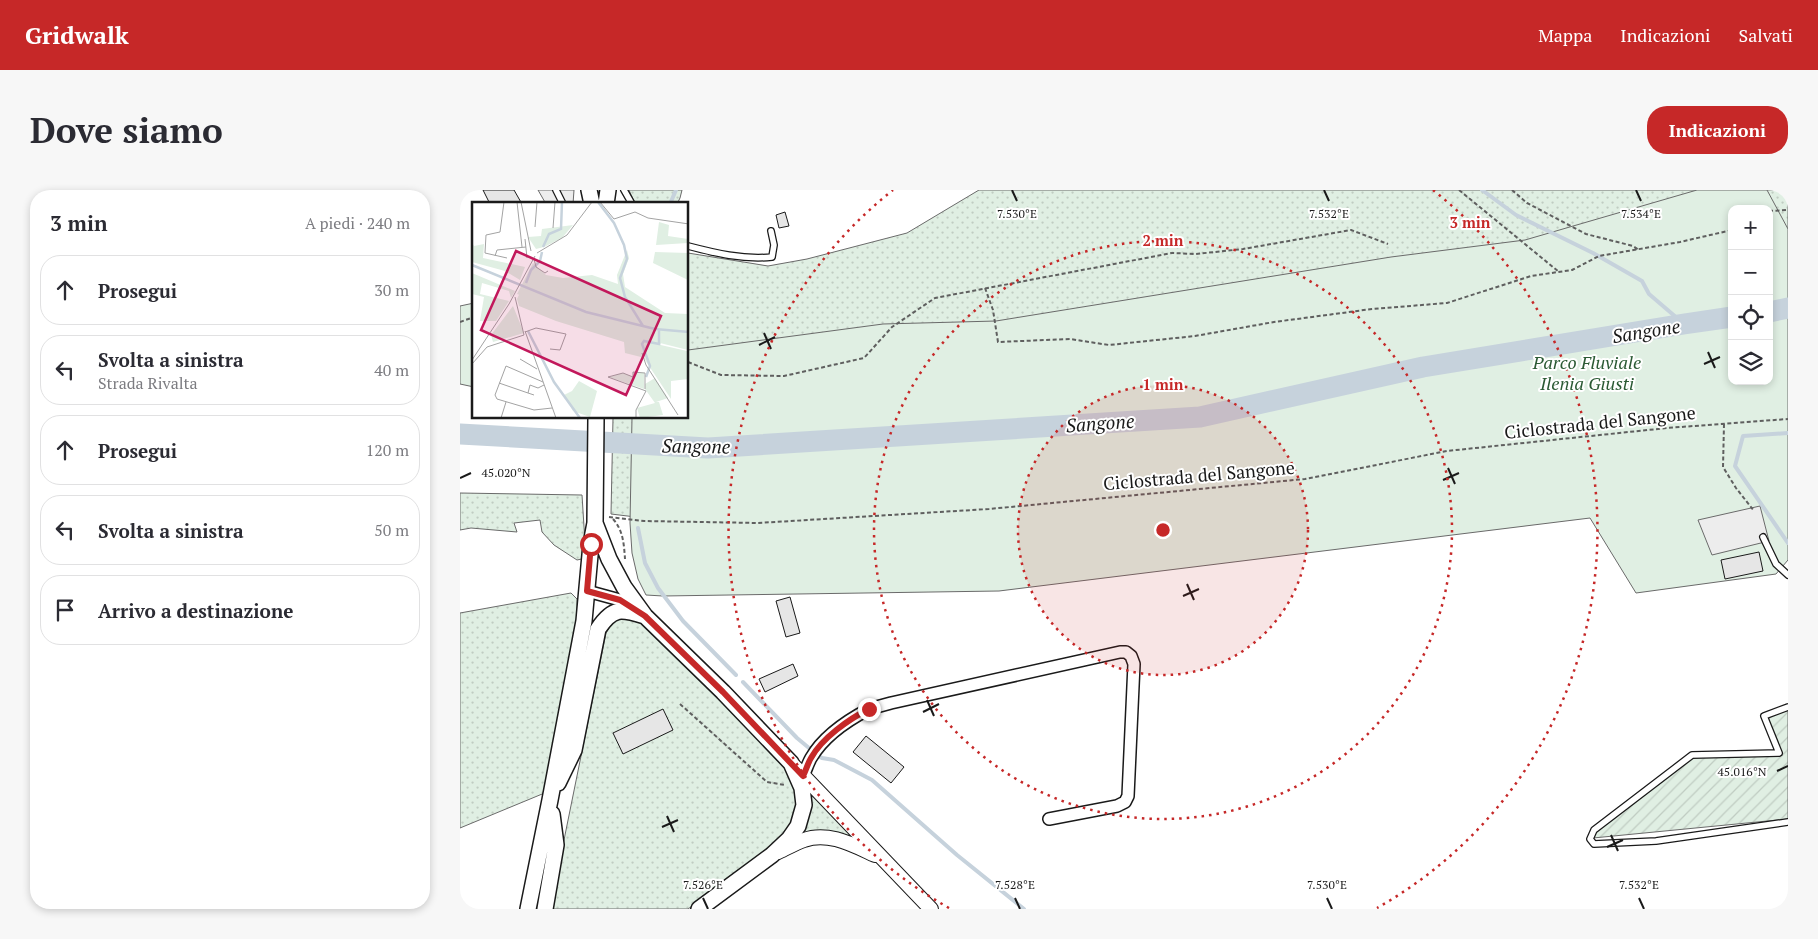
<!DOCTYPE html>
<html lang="it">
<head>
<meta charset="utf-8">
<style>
	:root { --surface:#fff; --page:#f7f7f7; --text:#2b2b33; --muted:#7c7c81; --line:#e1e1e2; --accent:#c62828 }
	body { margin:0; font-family:"PT Serif",serif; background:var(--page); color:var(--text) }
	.controls { position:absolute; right:15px; top:15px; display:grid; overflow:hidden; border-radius:10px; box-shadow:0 2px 8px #0003 }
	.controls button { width:45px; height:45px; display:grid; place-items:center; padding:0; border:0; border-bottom:1px solid var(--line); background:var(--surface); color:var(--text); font:25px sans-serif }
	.stop { position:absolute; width:15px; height:15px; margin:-11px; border:4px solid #c62828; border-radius:50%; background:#fff }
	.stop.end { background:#c62828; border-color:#fff; box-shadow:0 1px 5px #0008 }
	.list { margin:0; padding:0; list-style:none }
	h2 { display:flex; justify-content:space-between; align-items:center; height:65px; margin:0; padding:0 20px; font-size:21px }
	h2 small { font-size:16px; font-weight:400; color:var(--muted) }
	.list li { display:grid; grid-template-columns:32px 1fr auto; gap:15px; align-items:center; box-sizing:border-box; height:70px; margin:0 10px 10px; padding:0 10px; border:1px solid var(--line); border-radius:20px }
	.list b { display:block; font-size:19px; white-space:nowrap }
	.list p { margin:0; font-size:16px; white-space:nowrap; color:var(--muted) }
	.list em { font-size:16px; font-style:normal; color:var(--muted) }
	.icon { flex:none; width:28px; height:28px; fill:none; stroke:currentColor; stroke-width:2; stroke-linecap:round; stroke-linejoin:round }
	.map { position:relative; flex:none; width:1328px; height:719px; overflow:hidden; border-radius:20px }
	header { display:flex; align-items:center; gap:30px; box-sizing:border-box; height:70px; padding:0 25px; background:var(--accent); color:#fff }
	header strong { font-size:24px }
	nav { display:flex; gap:28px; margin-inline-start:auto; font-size:18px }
	.intro { display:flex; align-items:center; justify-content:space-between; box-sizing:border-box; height:120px; padding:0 30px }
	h1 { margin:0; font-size:35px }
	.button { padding:12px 22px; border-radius:20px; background:var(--accent); color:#fff; font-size:18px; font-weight:700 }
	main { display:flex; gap:30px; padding:0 30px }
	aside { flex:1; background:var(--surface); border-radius:20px; box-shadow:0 2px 8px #0003 }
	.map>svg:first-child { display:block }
	.grass { fill:url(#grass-dots); stroke:#6a6a6a; fill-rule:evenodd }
	.park { fill:#e0efe3; stroke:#6a6a6a; fill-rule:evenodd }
	.garden { fill:url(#garden-furrows); stroke:#6a6a6a }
	.parking { fill:#ededed; stroke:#6a6a6a }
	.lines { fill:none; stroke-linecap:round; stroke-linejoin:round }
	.stream { stroke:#c6d2dc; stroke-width:4 }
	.river { stroke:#c6d2dc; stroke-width:21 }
	.building { fill:#e6e6e6; stroke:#1a1a1a }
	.service-casing { stroke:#1a1a1a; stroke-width:8 }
	.minor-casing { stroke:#1a1a1a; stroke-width:14 }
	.tertiary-casing { stroke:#1a1a1a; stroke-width:16 }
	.secondary-casing { stroke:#1a1a1a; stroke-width:18 }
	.path { stroke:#5f5f5f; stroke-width:2; stroke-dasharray:4 2.5; stroke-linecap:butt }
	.service { stroke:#fff; stroke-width:5.5 }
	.minor { stroke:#fff; stroke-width:11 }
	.tertiary { stroke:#fff; stroke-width:14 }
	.secondary { stroke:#fff; stroke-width:15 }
	.route { stroke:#c62828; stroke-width:6 }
	.ticks { fill:none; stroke:#1a1a1a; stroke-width:2 }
	.ring { fill:none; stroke:#c62828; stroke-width:2.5; stroke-dasharray:2.5 5 }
	.labels { text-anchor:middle; stroke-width:4; stroke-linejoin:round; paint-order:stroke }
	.park-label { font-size:18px; font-style:italic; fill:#2b5a34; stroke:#fff }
	.street-label { font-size:18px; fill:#1a1a1a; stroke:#fff }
	.water-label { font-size:19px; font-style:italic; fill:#1a1a1a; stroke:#fff }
	.inset-river { fill:none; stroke:#c6d2dc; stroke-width:2.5 }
	.inset-road { fill:none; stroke:#a3a3a3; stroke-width:1 }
	.view { fill:#c2185b; fill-opacity:0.15; stroke:#c2185b; stroke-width:2.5 }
	.inset-edge { fill:none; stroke:#1a1a1a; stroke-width:2.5 }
	.ticks-label { font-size:12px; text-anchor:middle; fill:#1a1a1a; stroke:#fff; stroke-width:4; stroke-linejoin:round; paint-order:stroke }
	.centre { fill:#c62828; stroke:#fff; stroke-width:2.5 }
	.ring-label { font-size:15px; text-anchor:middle; font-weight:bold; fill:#c62828; stroke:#fff; stroke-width:4; stroke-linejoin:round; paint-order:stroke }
</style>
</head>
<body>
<header>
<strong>Gridwalk</strong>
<nav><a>Mappa</a><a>Indicazioni</a><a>Salvati</a></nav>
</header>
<div class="intro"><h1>Dove siamo</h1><a class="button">Indicazioni</a></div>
<main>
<aside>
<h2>3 min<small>A piedi · 240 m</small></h2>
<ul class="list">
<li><svg class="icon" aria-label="ahead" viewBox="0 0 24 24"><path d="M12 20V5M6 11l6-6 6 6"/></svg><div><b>Prosegui</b></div><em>30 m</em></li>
<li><svg class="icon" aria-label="left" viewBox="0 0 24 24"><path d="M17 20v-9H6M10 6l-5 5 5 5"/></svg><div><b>Svolta a sinistra</b><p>Strada Rivalta</p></div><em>40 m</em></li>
<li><svg class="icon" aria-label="ahead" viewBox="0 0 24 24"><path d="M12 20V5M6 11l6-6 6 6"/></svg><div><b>Prosegui</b></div><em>120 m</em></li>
<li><svg class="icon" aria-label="left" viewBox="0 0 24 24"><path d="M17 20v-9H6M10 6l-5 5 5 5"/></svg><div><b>Svolta a sinistra</b></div><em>50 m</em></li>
<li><svg class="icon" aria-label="arrive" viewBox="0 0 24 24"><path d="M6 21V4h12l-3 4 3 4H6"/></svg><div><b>Arrivo a destinazione</b></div></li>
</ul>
</aside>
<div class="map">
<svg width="1328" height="719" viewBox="0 0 1328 719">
	<defs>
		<pattern id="grass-dots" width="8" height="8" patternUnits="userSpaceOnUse" patternTransform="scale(1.25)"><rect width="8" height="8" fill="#e0efe3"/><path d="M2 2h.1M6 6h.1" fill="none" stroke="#c0ccc2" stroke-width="1.8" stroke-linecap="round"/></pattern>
		<pattern id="garden-furrows" width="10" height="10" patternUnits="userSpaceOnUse" patternTransform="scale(1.25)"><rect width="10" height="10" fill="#e0efe3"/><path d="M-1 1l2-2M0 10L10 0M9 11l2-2" fill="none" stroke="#c0ccc2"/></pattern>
	</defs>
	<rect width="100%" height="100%" fill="#fff"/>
	<path class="grass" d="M169,0h53l-2,8 -3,6h-42z
		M519,0h809v226l-1144,102 -33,-4 2,-96h75v-165l80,13 39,-7 100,-26zM1272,19h37v172h-37z
		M0,303l122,2 4,63 -9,2 -23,-15 -12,-13 -2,-12 -26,3 3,9 -46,-4 -11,2z
		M111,403l6,6v22l-30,171 -87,36v-215z
		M164,426l18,6 144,144 10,24 1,14 -5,19 -8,12 -16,15 -80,59h-138l56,-276 7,-11z
		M354,606h4l37,36 -8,4h-48l11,-38z"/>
	<path class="park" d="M1237,0h70l21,39v331l-12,14 -140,19 -46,-75 -591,73 -336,5 -17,-1 -8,-16 -6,-26 -2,-30 2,-105h56v-68l195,-26 113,-3 395,-64 134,-17zM1272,19h37v172h-37z
		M14,113v84l-14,-3v-78z"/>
	<path class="garden" d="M1328,517v112l-195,19 1,-8 97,-74 89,-3 -14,-37z"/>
	<path class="parking" d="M78,0h36l-1,14h-27z
		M1300,316l9,35 -57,14 -14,-35z"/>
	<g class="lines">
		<path class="stream" d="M1022,0l34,25 77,38 49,28 7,13 35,30
			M210,14l6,-14
			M1328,243l-45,3 -8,30 53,77
			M178,338l7,35 13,25 25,33 53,54
			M283,492l54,56 12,10
			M357,565l5,3 12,2 38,20 85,75 67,54"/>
		<path class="river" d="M1309,122l19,-4
			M0,244l248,14 492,-31 223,-50 261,-43 48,-7"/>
	</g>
	<path class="building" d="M23,0h31l8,14h-32z
		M325,22l4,14 -10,2 -3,-13z
		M1299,362l4,19 -38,8 -4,-19z
		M330,407l10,36 -14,4 -10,-36z
		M333,474l5,12 -33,16 -6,-13z
		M203,519l10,21 -50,24 -10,-21z
		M406,546l38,31 -13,16 -38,-31z"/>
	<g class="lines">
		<g class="service-casing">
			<path id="service" d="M96,0l7,14
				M164,0l8,14
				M228,56c27,7 55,14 84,11l2,-12 -3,-14
				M1303,347l13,27 12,11
				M1328,517l-24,9 15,37 -87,2 -98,75 -4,9 4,5 62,-3 132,-19"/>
		</g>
		<g class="minor-casing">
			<path id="minor" d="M127,401l33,9 17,11
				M343,586c3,-6 5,-13 8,-18 12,-21 37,-38 58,-49l22,-6 229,-51h6l5,4 3,8 -6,132 -3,6 -8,4 -68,13"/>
		</g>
		<g class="tertiary-casing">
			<path id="tertiary" d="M333,575l138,144
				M318,662c9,-4 17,-9 26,-12 24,-9 49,5 71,15"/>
		</g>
		<g class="secondary-casing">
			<path id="secondary" d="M129,0l3,14
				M146,14l2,-14
				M135,333l14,36 15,28 21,29 78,76 68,71 11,25 2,17 -6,21 -9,13 -17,16 -73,54
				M98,593l16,-33 24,-121c15,-23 24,-20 47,-13
				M68,719l22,-109 34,-179 7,-77 4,-21 1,-105
				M85,719l11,-64 -4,-31"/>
		</g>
		<path class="path" d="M999,0l100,82
			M1052,0l15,13 59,31 47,12 6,4
			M1309,21l19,-1
			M525,98l8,22 5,32 72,-3 39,6 86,-9 79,-14 98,-13 75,-6 84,-27 41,-6 27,-14 81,-14 52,-12
			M0,132l14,-5
			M228,172l33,13 63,1 80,-18 28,-31 43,-29 237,-45 24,1 47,-5 108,-19 37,14
			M1264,234l-1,43 13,21 18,23
			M149,327l35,4 114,2 231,-14 316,-30 142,-28 220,-23 121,-9
			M153,329c10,11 11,25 12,40
			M220,514l87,78 18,3"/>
		<use href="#service" class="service"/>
		<use href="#minor" class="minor"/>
		<use href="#tertiary" class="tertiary"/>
		<use href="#secondary" class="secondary"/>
	</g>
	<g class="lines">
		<path class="route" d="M131,354l-4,47 33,9 25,16 78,76 80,84c3,-6 5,-13 8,-18 11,-20 38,-39 58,-49"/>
	</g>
	<path class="ticks" d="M552,0l5,11M864,0l5,11M1176,0l5,11M304,143l7,16M299,155l16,-8M1248,162l7,16M1244,174l16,-7M988,278l7,16M0,288l11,-5M983,290l16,-7M727,394l7,16M723,406l16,-7M467,510l7,16M463,522l16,-8M1317,581l11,-5M207,626l7,16M202,637l16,-7M1151,645l7,16M1147,657l16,-7M243,708l5,11M555,708l5,11M867,708l5,11M1179,708l5,11"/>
	<circle cx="703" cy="340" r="145" fill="#c62828" fill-opacity=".12"/>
	<g class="ring">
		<circle cx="703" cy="340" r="145"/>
		<circle cx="703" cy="340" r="289"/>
		<path d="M489 718A434 434 0 0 1 433 0M973 0A434 434 0 0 1 917 718"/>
	</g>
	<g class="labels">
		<g class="park-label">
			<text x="1127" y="179">Parco Fluviale<tspan x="1127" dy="21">Ilenia Giusti</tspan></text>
		</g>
		<g class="street-label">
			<text transform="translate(1140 233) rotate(-6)" y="6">Ciclostrada del Sangone</text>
			<text transform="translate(739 286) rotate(-5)" y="6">Ciclostrada del Sangone</text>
		</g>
		<g class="water-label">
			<text transform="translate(1186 141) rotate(-9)" y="7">Sangone</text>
			<text transform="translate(640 233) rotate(-4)" y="7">Sangone</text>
			<text transform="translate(236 256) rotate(1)" y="7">Sangone</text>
		</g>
	</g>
	<g transform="translate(12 12)">
		<rect width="216" height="216" fill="#fff"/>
		<path d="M101,23l-11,13 -18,9 -8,2 -8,-12 13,-1 1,-7zM155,48l2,8 -6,16 2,13 40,26 23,1v36l-36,-9 -135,-47 16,-31 13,12 17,3 29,-3 26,9 -1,-9zM0,71l43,18 -4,7 -2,-7 -27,-8 -2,11 29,7 -13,20h-16l4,-24 -12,-3zM41,104l11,27 -31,9 -2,-7zM180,141l35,8 1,28 -17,2v18l-28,-42zM107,179l18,10 -7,26 -17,-6 -9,-16 8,-4z" fill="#e0efe3"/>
		<path d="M187,20l10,3 -1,11 20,3v4l-32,2zM183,50l33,1v27l-35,-17z" fill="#e0efe3"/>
		<path d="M0,41l2,3 10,-2 -1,14 42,9 -5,13 -15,-9 -33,-9zM55,76l103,31 29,4 2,30 -3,6 -17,8 -16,-4 -1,-11 -68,-21 -37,-15 -2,-7zM183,176l13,20 -12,4h3l4,13 -23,3 -3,-10 18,-5 -10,-14v-5z" fill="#e0efe3"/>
		<path d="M161,170l11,1v16l-35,-12 14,-4 10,4z" fill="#e0efe3"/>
		<path class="inset-river" d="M126,0l16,21 10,22 3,14 -7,19 5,19 18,29M71,45l6,-13 12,-5 1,-27M0,63l114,47 69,17 34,3M54,81l5,-13 9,-9 2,-9M56,129l26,51 26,36M174,175l4,-11 -8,-22 2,-3 15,3v-15"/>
		<path class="inset-road" d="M32,0l-4,30 -14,3 -1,18 22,5M45,0l5,45M49,0l10,49M128,0l14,17 21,-7 13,6 41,6M63,25l2,-25M81,26l2,-26M53,37l2,19M65,51l30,-18 25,-33M23,54l2,-6 29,-3M62,57l2,8 9,6 3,-2M53,129l31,87M53,130l11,-4 30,6 -6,16 -10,-1M170,151l4,12 32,50M48,157l17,10M0,158l37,-56 26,-48M0,162l15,-17 37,-12 -9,-38M71,180l-37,-16 -11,29 2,4 37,11 18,-2M27,181l29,10M62,193l-6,-2 2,-8 8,3 6,-3M29,216l5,-16M164,216v-8l10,-19 -38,-14 15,-4 10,4v-5l12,1v16"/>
		<path class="view" d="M44,49l145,65 -35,79 -145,-65z"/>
		<rect width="216" height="216" class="inset-edge"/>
	</g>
	<g class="ticks-label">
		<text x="557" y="28">7.530°E</text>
		<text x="869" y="28">7.532°E</text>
		<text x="1181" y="28">7.534°E</text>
		<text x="46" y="287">45.020°N</text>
		<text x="1282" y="586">45.016°N</text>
		<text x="243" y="699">7.526°E</text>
		<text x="555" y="699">7.528°E</text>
		<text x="867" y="699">7.530°E</text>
		<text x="1179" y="699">7.532°E</text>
	</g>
	<circle cx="703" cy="340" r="8" class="centre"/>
	<g class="ring-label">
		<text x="1010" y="38">3 min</text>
		<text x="703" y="56">2 min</text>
		<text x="703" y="200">1 min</text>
	</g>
</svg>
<div class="controls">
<button>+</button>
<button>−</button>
<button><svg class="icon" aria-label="locate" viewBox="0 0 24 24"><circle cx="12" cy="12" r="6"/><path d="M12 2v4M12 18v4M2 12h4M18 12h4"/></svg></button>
<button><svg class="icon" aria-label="layers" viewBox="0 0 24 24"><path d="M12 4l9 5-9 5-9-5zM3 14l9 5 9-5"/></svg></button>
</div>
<div class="stop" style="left:131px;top:354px"></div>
<div class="stop end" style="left:409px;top:519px"></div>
</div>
</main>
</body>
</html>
